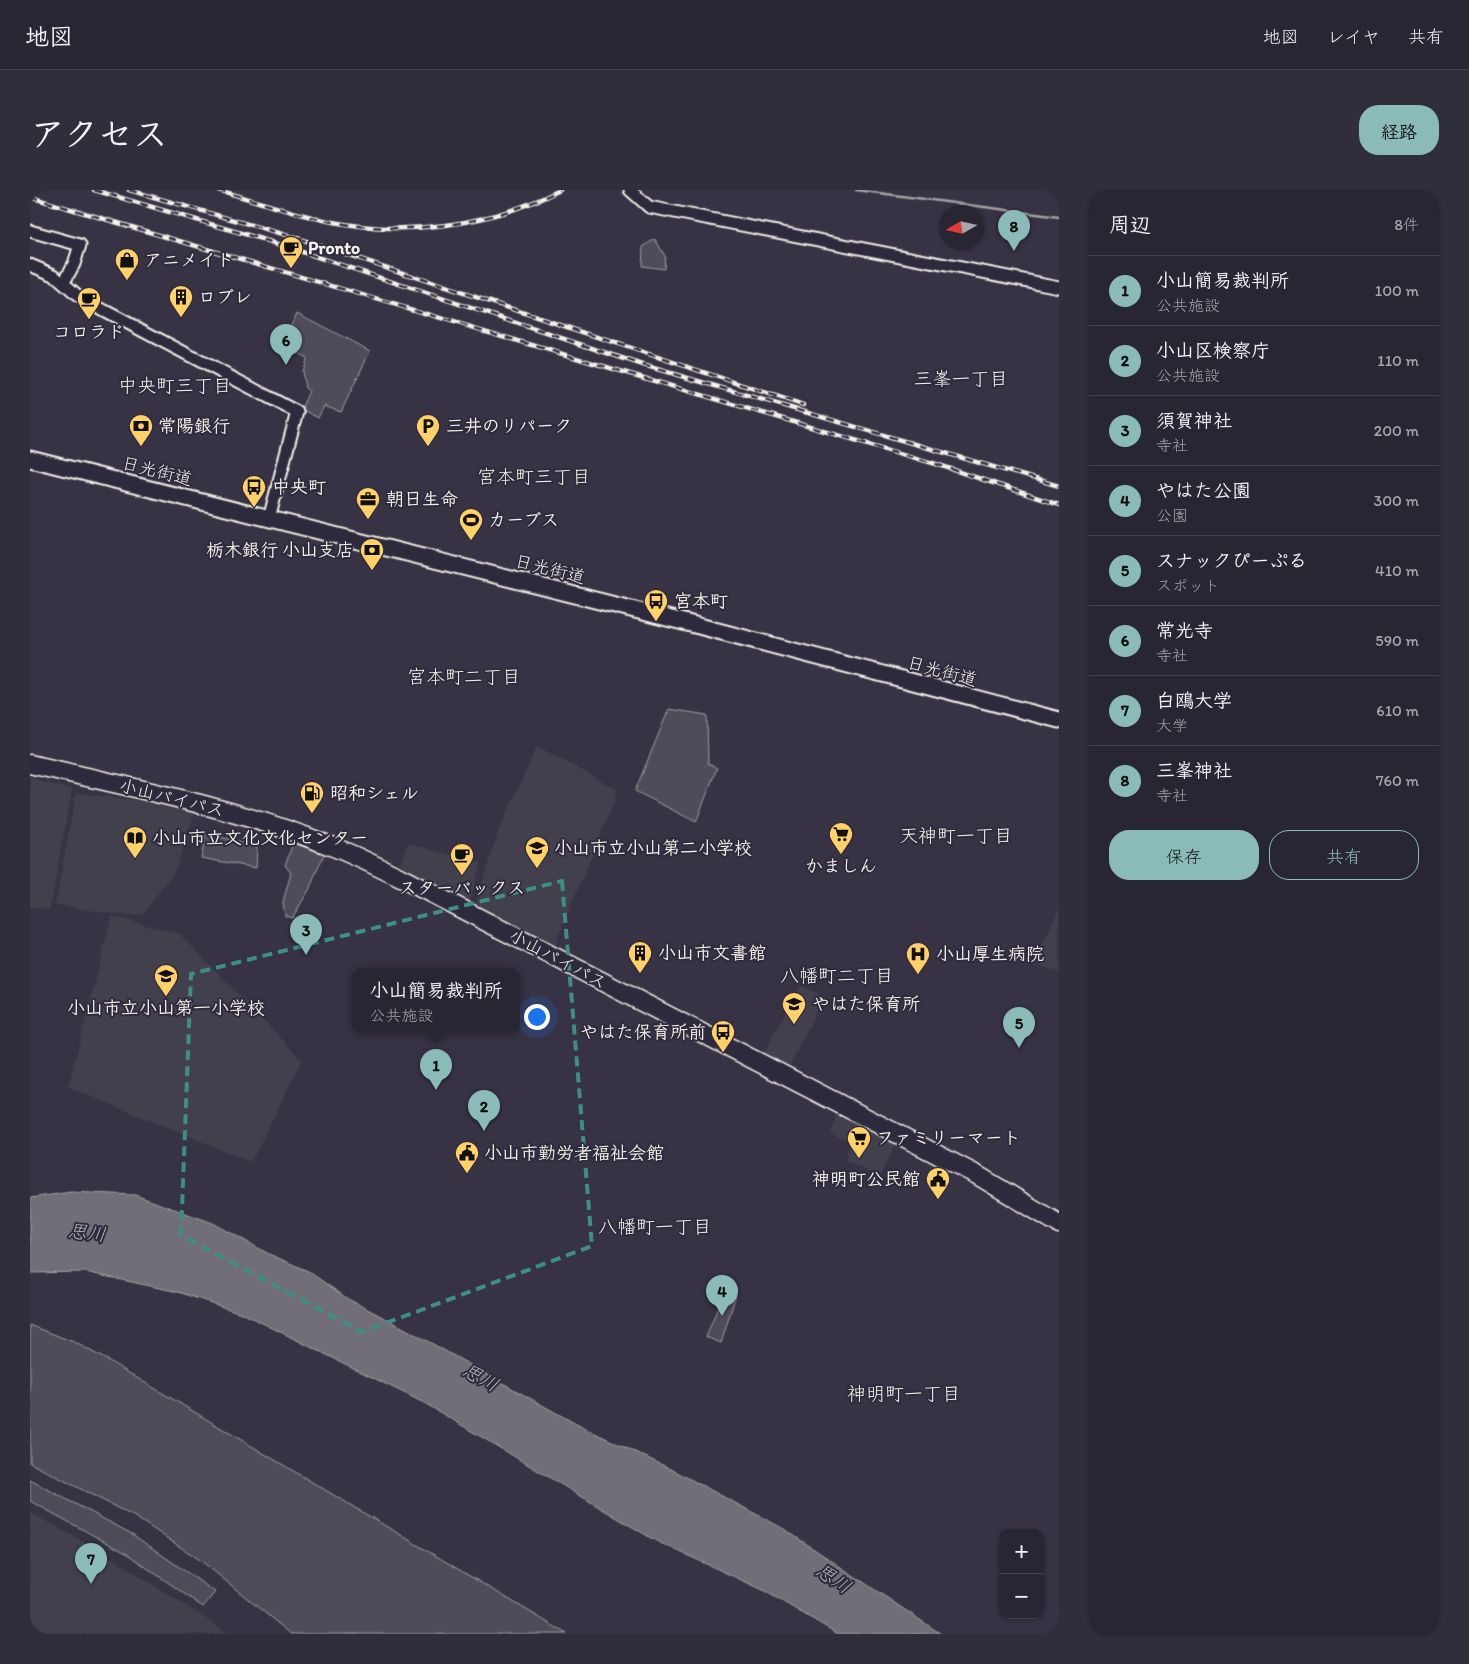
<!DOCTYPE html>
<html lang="ja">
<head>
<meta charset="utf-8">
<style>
	:root { --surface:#292633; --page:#312e3b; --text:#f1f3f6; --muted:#a5a5ac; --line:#45434e; --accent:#8bbbb9 }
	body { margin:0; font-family:Itim,"Klee One",sans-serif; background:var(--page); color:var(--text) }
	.controls { position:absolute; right:15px; bottom:15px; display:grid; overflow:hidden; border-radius:10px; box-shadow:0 1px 4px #0004 }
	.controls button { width:45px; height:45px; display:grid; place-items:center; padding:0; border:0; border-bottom:1px solid var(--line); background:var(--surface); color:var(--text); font:25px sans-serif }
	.compass { position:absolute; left:909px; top:15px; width:45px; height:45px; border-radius:50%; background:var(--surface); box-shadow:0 1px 4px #0004; rotate:261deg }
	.you { position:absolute; left:506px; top:826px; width:18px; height:18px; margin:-12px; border:4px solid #fff; border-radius:50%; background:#1a73e8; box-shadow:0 0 0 8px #1a73e833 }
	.badge { display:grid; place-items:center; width:32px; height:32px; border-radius:50%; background:var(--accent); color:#111; font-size:16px; font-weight:700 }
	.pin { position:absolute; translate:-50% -41px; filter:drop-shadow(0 1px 2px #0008) }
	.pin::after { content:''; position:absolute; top:26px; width:18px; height:15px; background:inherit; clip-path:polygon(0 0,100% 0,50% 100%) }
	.popup { position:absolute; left:322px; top:778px; width:168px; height:65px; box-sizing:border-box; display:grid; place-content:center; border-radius:10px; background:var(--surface); filter:drop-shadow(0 1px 4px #0005); font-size:16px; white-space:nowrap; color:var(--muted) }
	.popup b { font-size:19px; color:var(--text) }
	.popup::after { content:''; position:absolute; left:50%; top:100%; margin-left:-10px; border:10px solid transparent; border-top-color:var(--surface) }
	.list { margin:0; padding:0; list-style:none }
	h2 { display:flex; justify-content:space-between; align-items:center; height:65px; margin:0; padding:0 20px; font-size:21px }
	h2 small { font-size:16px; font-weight:400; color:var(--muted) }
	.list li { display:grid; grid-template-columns:32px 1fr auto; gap:15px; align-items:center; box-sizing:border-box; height:70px; padding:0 20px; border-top:1px solid var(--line) }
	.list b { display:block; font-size:19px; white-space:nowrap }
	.list p { margin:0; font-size:16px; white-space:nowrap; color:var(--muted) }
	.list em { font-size:16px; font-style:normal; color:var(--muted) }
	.actions { display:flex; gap:10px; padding:15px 20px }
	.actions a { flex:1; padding:11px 0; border:1px solid var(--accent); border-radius:20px; text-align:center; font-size:18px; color:var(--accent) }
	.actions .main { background:var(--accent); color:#111 }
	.map { position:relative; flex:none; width:1029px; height:1444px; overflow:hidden; border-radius:20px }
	header { display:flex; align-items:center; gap:30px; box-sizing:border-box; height:70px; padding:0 25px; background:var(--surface); border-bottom:1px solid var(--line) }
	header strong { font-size:24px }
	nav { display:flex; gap:28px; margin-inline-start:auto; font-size:18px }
	.intro { display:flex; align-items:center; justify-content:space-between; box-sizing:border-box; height:120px; padding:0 30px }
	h1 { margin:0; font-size:35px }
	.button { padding:12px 22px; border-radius:20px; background:var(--accent); color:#111; font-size:18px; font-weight:700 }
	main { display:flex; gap:30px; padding:0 30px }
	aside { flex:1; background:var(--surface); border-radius:20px; box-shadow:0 1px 4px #0004 }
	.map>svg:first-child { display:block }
	.built { fill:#433f4e }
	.green { fill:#504b59; stroke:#a29ea0 }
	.water { fill:#726e77; stroke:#a6a2a4 }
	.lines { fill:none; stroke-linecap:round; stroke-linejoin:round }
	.stream { stroke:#a6a2a4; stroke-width:2.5 }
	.minor-casing { stroke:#f4f1e8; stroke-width:15 }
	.major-casing { stroke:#f4f1e8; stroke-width:19 }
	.highway-casing { stroke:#f4f1e8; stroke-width:21 }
	.minor { stroke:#2f2a3d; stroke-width:11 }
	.major { stroke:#2f2a3d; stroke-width:15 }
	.highway { stroke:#2f2a3d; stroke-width:18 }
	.rail-casing { stroke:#f4f1e8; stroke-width:4.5 }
	.rail { stroke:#2f2a3d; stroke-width:2.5; stroke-dasharray:8; stroke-linecap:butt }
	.marked { fill:none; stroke:#3d8f86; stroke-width:4; stroke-dasharray:10 6; stroke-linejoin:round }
	.labels { text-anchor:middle; stroke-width:4; stroke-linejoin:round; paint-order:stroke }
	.poi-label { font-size:18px; font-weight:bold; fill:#f4f1e8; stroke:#2f2a3d; text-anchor:start }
	.street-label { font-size:18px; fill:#f4f1e8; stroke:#2f2a3d }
	.neighbourhood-label { font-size:19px; fill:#f4f1e8; stroke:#2f2a3d }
	.water-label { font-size:19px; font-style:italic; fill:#bab6b5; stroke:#2f2a3d }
</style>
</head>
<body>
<header>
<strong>地図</strong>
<nav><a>地図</a><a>レイヤ</a><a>共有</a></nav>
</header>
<div class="intro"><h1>アクセス</h1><a class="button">経路</a></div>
<main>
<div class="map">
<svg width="1029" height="1444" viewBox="0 0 1029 1444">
	<rect width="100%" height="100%" fill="#373244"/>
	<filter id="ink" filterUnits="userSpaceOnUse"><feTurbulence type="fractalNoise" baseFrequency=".02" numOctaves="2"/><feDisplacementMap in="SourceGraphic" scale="10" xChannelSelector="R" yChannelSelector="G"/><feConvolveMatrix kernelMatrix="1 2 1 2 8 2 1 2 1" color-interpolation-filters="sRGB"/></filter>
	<g filter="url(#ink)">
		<path class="built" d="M507,556l79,43 1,7 -62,148 -4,1 -76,-39 23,-74z
			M0,586l12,6 30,7 -22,120 -20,-1z
			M46,603l79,9 40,10 -19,57 -33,45 -14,2 -74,-11z
			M378,653l73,20 -12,41 -71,-37z
			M1029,717v66l-24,-10z
			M82,726l68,18 122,126 -51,102 -183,-75z
			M770,795l23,12 -33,69 -26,-13z
			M807,923l59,30 -17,35 -34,-18 6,-18 -21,-9z
			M0,1322l79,44 121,78h-200z"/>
		<path class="green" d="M625,49l10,17 -1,13 -22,-3 1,-19z
			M267,123l73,38 -29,61 -17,-6 -6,12 -17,-9 8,-18 -4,-3 -3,-17 5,-13 -24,-13z
			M639,519l38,6 1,48 9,5 -21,54 -61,-31z
			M176,643l51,14 -1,21 -55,-10z
			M263,653l31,11 -15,36 -17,28 -7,-2 -2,-14 8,-29 -6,-8z
			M697,1101l9,4 -15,48 -15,-6 17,-42z
			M0,1135l46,18 31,17 460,274h-276l-91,-74 -65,-43 -105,-54z
			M0,1290l102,54 83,58 -12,15 -77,-54 -96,-52z"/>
		<path class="water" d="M41,1002l64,3 78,28 56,31 39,17 40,28 56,29 174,97 95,45 111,59 157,105h-103l-77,-45 -105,-48 -230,-137 -182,-90 -66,-22 -93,-20 -55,1v-75z"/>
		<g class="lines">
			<path class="stream" d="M826,0l203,27"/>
			<g class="minor-casing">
				<path id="minor" d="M600,0l19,17 410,80
					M0,41l50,14 -6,19 -10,18
					M0,75l24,10 24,21 27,15 192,101 -28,107"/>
			</g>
			<g class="major-casing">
				<path id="major" d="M0,269l661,165 368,96"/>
			</g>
			<g class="highway-casing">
				<path id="highway" d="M0,574c100,23 201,43 296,80 32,12 63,28 93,43l558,288 82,49"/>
			</g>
			<use href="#minor" class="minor"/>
			<use href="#major" class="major"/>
			<use href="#highway" class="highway"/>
			<g class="rail-casing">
				<path id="rail" d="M64,0l181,53 368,122 416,121
					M99,0l168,48 506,167
					M188,0c36,10 73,23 110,31 77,16 161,5 232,-31
					M0,7l906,267 123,41"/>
			</g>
			<use href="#rail" class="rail"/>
		</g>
	</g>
	<path class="marked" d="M532,691l30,365 -230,86 -181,-97 10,-261z"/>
	<defs>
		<g id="cafe-pin" transform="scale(1.25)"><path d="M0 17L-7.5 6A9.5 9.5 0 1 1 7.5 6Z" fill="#ffd166" stroke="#2f2a3d"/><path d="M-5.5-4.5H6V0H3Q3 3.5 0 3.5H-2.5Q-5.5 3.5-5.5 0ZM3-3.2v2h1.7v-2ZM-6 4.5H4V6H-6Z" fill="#111"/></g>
		<g id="shop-pin" transform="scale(1.25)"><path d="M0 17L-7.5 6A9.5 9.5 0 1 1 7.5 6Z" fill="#ffd166" stroke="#2f2a3d"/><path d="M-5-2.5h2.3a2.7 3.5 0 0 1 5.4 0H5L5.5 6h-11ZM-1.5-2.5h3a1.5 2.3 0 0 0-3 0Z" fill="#111"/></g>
		<g id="building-pin" transform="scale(1.25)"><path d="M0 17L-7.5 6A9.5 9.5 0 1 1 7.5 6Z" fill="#ffd166" stroke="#2f2a3d"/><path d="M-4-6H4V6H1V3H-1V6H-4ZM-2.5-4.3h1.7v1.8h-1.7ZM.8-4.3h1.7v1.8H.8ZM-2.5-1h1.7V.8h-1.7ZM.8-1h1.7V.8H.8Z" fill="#111"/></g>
		<g id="bank-pin" transform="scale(1.25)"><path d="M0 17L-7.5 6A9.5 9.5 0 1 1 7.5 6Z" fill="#ffd166" stroke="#2f2a3d"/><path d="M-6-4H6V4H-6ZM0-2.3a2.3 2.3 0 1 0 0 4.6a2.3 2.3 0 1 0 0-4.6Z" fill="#111"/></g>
		<g id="parking-pin" transform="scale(1.25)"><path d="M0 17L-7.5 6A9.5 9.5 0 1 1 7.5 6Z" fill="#ffd166" stroke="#2f2a3d"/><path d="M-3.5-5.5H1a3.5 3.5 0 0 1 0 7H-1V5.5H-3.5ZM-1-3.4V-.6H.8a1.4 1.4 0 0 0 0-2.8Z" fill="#111"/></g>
		<g id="bus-pin" transform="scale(1.25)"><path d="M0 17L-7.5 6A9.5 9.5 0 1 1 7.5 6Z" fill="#ffd166" stroke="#2f2a3d"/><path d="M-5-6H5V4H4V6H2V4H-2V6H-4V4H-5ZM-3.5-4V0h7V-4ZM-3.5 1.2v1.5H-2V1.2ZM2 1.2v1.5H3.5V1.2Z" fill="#111"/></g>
		<g id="office-pin" transform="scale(1.25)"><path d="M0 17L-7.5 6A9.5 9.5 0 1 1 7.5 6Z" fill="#ffd166" stroke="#2f2a3d"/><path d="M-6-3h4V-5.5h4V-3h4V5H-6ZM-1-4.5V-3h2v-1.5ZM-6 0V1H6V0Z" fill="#111"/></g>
		<g id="stadium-pin" transform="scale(1.25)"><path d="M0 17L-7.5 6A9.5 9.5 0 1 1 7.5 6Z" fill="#ffd166" stroke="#2f2a3d"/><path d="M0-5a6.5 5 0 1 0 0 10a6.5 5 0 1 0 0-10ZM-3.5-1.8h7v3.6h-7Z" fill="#111"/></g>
		<g id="fuel-pin" transform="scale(1.25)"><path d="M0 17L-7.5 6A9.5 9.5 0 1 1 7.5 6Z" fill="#ffd166" stroke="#2f2a3d"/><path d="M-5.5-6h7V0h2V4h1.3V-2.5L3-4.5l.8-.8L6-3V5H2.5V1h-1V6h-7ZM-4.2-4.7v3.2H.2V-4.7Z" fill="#111"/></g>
		<g id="supermarket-pin" transform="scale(1.25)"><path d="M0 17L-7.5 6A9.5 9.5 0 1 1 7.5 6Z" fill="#ffd166" stroke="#2f2a3d"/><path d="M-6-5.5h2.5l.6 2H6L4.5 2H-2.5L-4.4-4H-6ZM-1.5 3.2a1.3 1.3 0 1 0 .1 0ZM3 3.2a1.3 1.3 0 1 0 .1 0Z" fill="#111"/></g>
		<g id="library-pin" transform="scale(1.25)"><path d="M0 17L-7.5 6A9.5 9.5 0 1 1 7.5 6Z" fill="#ffd166" stroke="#2f2a3d"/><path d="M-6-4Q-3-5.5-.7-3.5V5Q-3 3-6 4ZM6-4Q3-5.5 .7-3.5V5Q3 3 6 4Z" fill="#111"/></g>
		<g id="school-pin" transform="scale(1.25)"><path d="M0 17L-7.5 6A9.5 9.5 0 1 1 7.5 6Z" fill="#ffd166" stroke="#2f2a3d"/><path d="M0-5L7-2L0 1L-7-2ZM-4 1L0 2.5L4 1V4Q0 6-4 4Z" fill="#111"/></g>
		<g id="hospital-pin" transform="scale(1.25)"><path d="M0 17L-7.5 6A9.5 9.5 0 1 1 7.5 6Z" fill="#ffd166" stroke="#2f2a3d"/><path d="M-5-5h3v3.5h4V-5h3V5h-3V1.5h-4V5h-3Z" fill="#111"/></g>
		<g id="civic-pin" transform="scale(1.25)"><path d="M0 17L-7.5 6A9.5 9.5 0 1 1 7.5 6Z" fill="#ffd166" stroke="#2f2a3d"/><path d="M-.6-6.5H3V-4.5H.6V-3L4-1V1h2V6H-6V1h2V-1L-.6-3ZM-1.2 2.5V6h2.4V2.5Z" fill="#111"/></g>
	</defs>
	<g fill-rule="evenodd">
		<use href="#cafe-pin" x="261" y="58"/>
		<use href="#shop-pin" x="97" y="70"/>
		<use href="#building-pin" x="151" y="107"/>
		<use href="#cafe-pin" x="59" y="109"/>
		<use href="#bank-pin" x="111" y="236"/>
		<use href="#parking-pin" x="398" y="236"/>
		<use href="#bus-pin" x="224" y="297"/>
		<use href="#office-pin" x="338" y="309"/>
		<use href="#stadium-pin" x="441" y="330"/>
		<use href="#bank-pin" x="342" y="360"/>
		<use href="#bus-pin" x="626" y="411"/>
		<use href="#fuel-pin" x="282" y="603"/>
		<use href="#supermarket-pin" x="811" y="644"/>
		<use href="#library-pin" x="105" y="648"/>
		<use href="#school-pin" x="507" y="658"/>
		<use href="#cafe-pin" x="432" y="665"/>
		<use href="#building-pin" x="610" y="763"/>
		<use href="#hospital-pin" x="888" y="764"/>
		<use href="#school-pin" x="136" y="786"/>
		<use href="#school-pin" x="764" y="814"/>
		<use href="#bus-pin" x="693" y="842"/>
		<use href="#supermarket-pin" x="829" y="948"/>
		<use href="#civic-pin" x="437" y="963"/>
		<use href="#civic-pin" x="908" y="989"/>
	</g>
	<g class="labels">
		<g class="poi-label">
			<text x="278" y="64">Pronto</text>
			<text x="114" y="76">アニメイト</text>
			<text x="168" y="113">ロブレ</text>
			<text x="59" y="148" text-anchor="middle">コロラド</text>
			<text x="128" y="242">常陽銀行</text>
			<text x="416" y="242">三井のリパーク</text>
			<text x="242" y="303">中央町</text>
			<text x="356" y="315">朝日生命</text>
			<text x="458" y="336">カーブス</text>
			<text x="324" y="366" text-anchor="end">栃木銀行 小山支店</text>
			<text x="644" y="417">宮本町</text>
			<text x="300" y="609">昭和シェル</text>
			<text x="122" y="654">小山市立文化文化センター</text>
			<text x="524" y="664">小山市立小山第二小学校</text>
			<text x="811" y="682" text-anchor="middle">かましん</text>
			<text x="432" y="704" text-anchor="middle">スターバックス</text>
			<text x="628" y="769">小山市文書館</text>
			<text x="906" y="770">小山厚生病院</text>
			<text x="782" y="820">やはた保育所</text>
			<text x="136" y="824" text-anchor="middle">小山市立小山第一小学校</text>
			<text x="676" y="848" text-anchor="end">やはた保育所前</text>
			<text x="846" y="954">ファミリーマート</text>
			<text x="454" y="969">小山市勤労者福祉会館</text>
			<text x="890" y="995" text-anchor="end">神明町公民館</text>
		</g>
		<g class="street-label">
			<text transform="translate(127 281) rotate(14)" y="6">日光街道</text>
			<text transform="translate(520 379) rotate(14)" y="6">日光街道</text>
			<text transform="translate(912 481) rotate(15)" y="6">日光街道</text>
			<text transform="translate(142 608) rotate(14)" y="6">小山バイパス</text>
			<text transform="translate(528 769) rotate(28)" y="6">小山バイパス</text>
		</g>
		<g class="neighbourhood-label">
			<text x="931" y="195">三峯一丁目</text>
			<text x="145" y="202">中央町三丁目</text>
			<text x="504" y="293">宮本町三丁目</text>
			<text x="434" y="493">宮本町二丁目</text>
			<text x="926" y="652">天神町一丁目</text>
			<text x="807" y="792">八幡町二丁目</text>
			<text x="625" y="1043">八幡町一丁目</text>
			<text x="874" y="1210">神明町一丁目</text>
		</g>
		<g class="water-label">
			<text transform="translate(57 1042) rotate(7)" y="7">思川</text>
			<text transform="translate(451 1187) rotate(29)" y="7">思川</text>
			<text transform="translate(804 1388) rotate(34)" y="7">思川</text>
		</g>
	</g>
</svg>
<div class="controls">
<button>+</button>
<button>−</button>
</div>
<svg class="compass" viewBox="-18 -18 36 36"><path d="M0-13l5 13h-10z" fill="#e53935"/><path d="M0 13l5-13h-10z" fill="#a5a5ac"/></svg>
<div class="you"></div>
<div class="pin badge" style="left:406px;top:900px">1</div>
<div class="popup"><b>小山簡易裁判所</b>公共施設</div>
<div class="pin badge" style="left:454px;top:941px">2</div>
<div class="pin badge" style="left:276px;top:765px">3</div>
<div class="pin badge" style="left:692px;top:1126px">4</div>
<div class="pin badge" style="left:989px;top:858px">5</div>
<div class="pin badge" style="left:256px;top:175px">6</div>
<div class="pin badge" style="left:61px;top:1394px">7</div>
<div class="pin badge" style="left:984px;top:61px">8</div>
</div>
<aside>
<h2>周辺<small>8件</small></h2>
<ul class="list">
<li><span class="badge">1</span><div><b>小山簡易裁判所</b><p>公共施設</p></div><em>100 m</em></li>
<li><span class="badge">2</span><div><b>小山区検察庁</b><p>公共施設</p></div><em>110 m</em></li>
<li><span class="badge">3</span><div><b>須賀神社</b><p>寺社</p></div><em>200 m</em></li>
<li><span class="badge">4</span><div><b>やはた公園</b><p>公園</p></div><em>300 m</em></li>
<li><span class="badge">5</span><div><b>スナックぴーぷる</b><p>スポット</p></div><em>410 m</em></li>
<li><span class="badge">6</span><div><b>常光寺</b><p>寺社</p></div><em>590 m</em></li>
<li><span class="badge">7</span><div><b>白鴎大学</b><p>大学</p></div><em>610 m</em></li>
<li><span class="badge">8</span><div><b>三峯神社</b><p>寺社</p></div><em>760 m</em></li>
</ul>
<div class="actions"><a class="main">保存</a><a>共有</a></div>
</aside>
</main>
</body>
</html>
